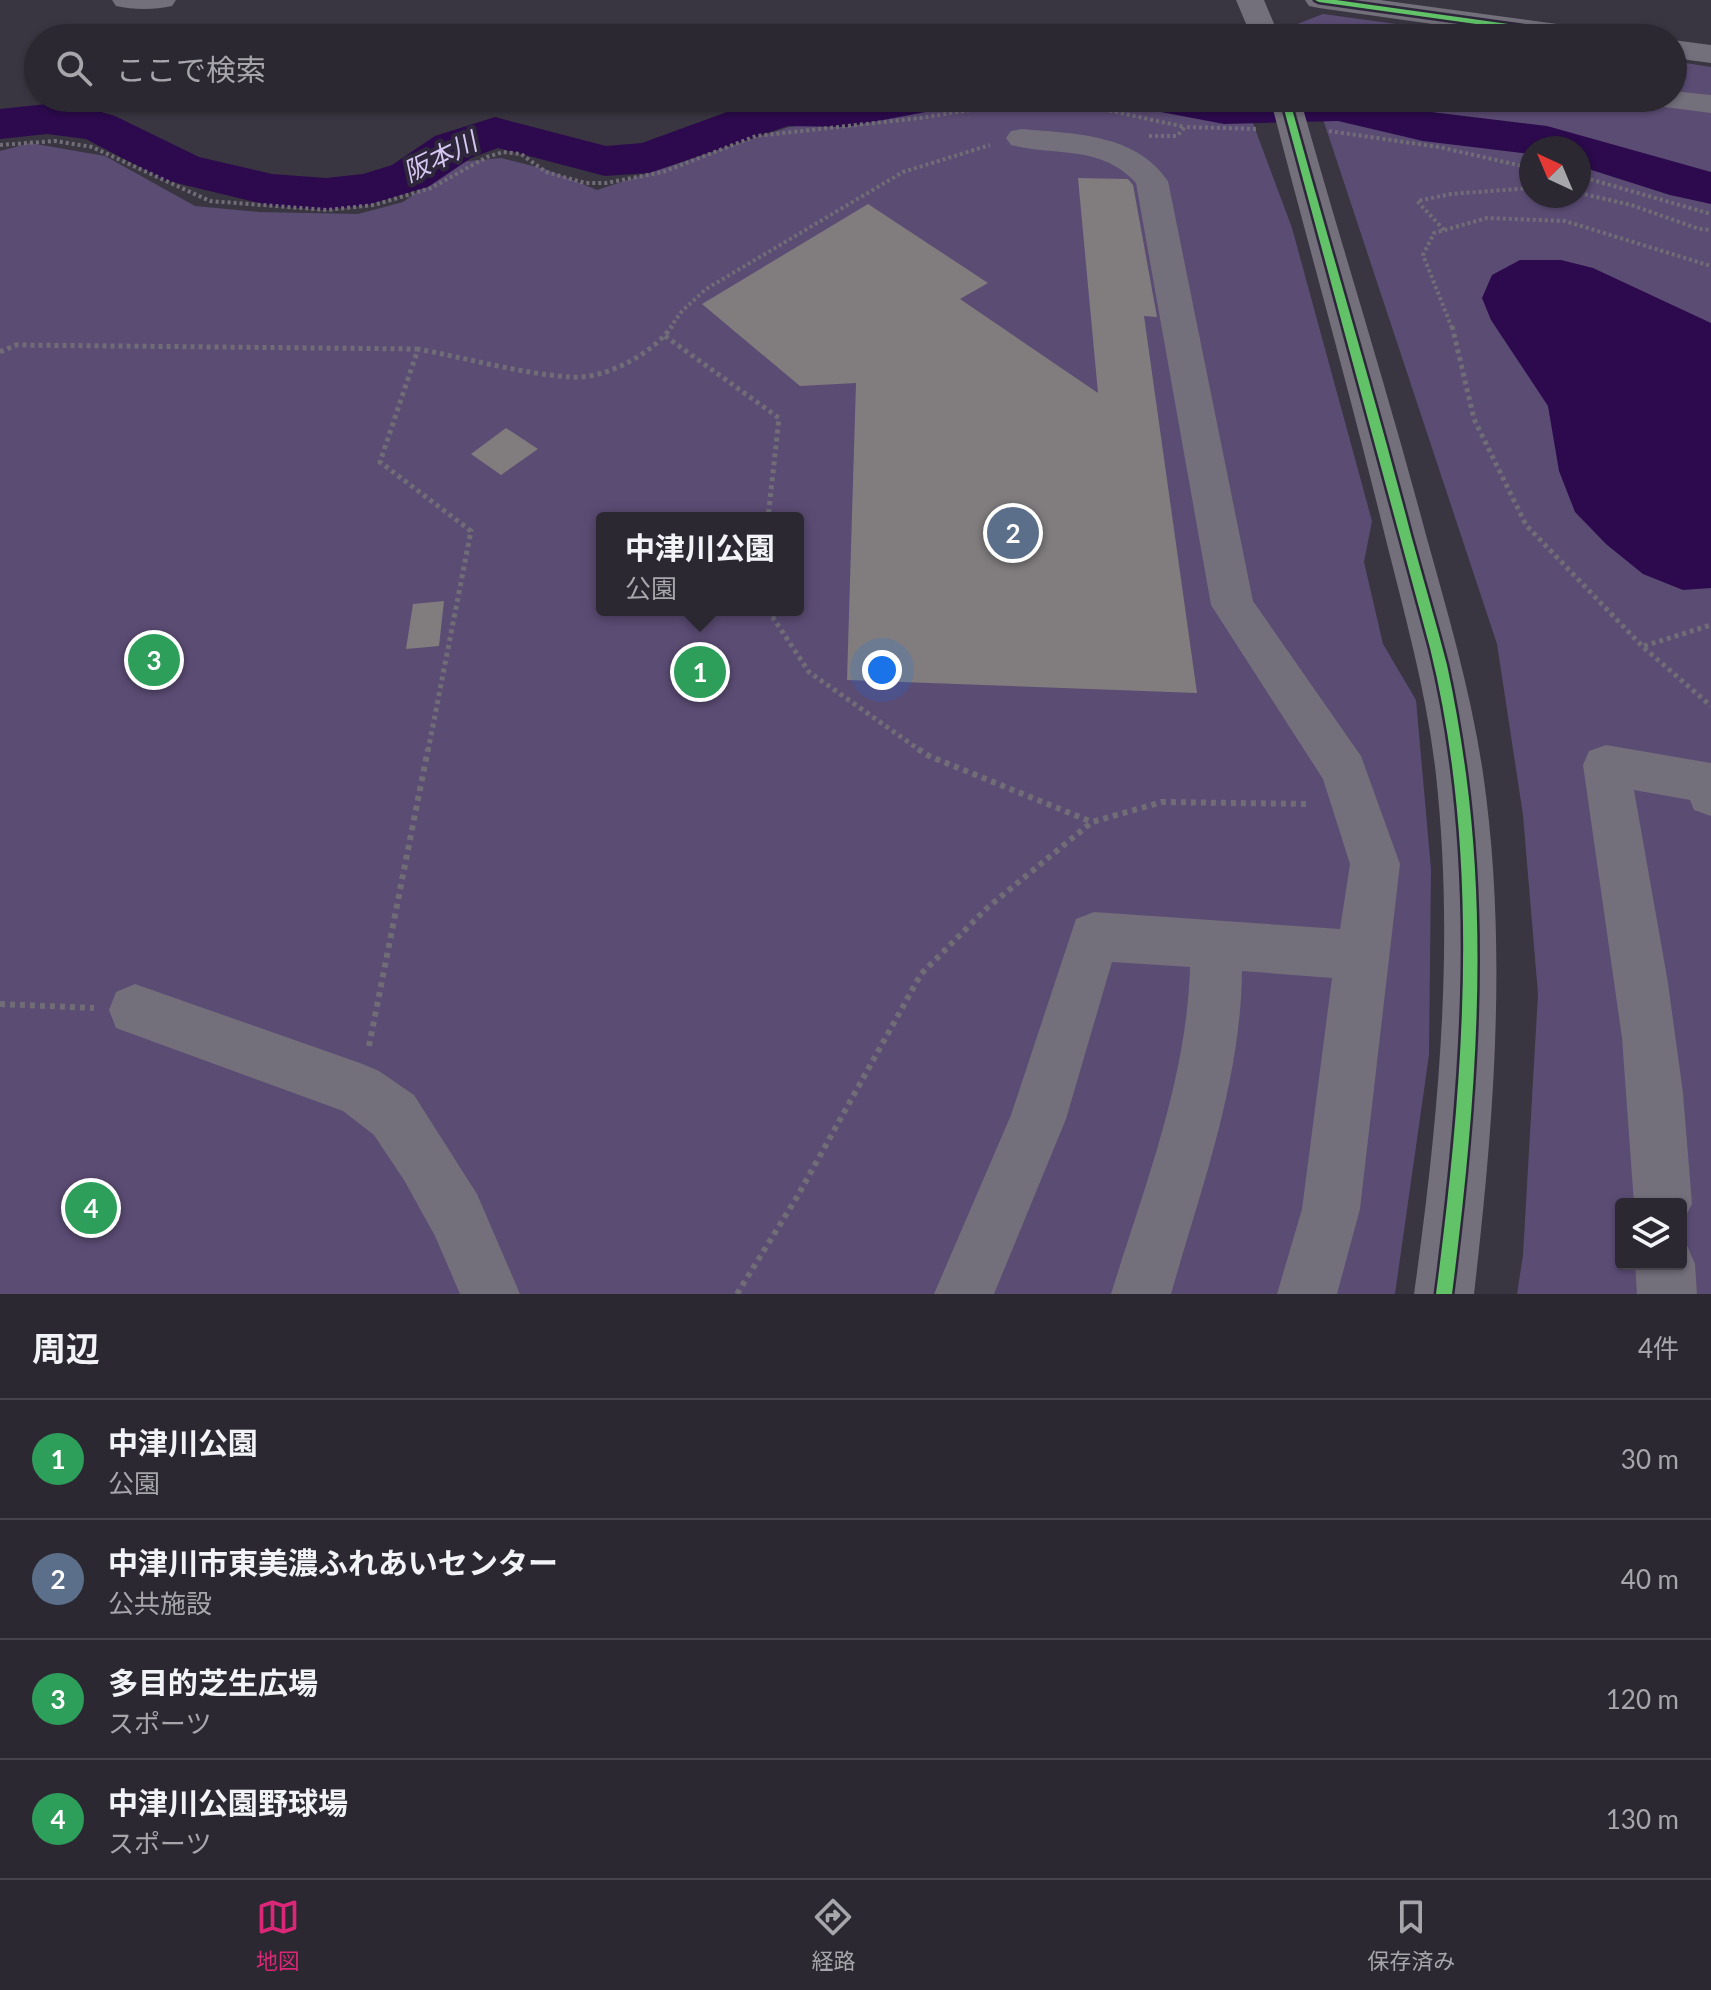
<!DOCTYPE html>
<html lang="ja">
<head>
<meta charset="utf-8">
<style>
	:root { --surface:#2b2831; --page:#37343d; --text:#f1f3f6; --muted:#a6a6ab; --line:#47444d; --accent:#db2777 }
	body { margin:0; font-family:Lato,"Noto Sans JP",sans-serif; background:var(--page); color:var(--text) }
	.controls { position:absolute; right:24px; bottom:24px; display:grid; overflow:hidden; border-radius:8px; box-shadow:0 2px 6px #0004 }
	.controls button { width:72px; height:72px; display:grid; place-items:center; padding:0; border:0; border-bottom:2px solid var(--line); background:var(--surface); color:var(--text); font:40px sans-serif }
	.compass { position:absolute; left:1519px; top:136px; width:72px; height:72px; border-radius:50%; background:var(--surface); box-shadow:0 2px 6px #0004; rotate:316deg }
	.you { position:absolute; left:882px; top:670px; width:28px; height:28px; margin:-20px; border:6px solid #fff; border-radius:50%; background:#1a73e8; box-shadow:0 0 0 12px #1a73e833 }
	.badge { display:grid; place-items:center; width:52px; height:52px; border-radius:50%; background:var(--accent); color:#fff; font-size:26px; font-weight:700 }
	.pin { position:absolute; translate:-50% -50%; border:4px solid #fff; box-shadow:0 2px 8px #0006 }
	.popup { position:absolute; left:596px; top:512px; width:208px; height:104px; box-sizing:border-box; display:grid; place-content:center; border-radius:8px; background:var(--surface); filter:drop-shadow(0 2px 6px #0005); font-size:26px; white-space:nowrap; color:var(--muted) }
	.popup b { font-size:30px; color:var(--text) }
	.popup::after { content:''; position:absolute; left:50%; top:100%; margin-left:-16px; border:16px solid transparent; border-top-color:var(--surface) }
	.list { margin:0; padding:0; list-style:none }
	h2 { display:flex; justify-content:space-between; align-items:center; height:104px; margin:0; padding:0 32px; font-size:34px }
	h2 small { font-size:26px; font-weight:400; color:var(--muted) }
	.list li { display:grid; grid-template-columns:52px 1fr auto; gap:24px; align-items:center; box-sizing:border-box; height:120px; padding:0 32px; border-top:2px solid var(--line) }
	.list b { display:block; font-size:30px; white-space:nowrap }
	.list p { margin:0; font-size:26px; white-space:nowrap; color:var(--muted) }
	.list em { font-size:26px; font-style:normal; color:var(--muted) }
	.icon { flex:none; width:44px; height:44px; fill:none; stroke:currentColor; stroke-width:2; stroke-linecap:round; stroke-linejoin:round }
	.map { position:relative; flex:none; width:1711px; height:1294px; overflow:hidden }
	.search { position:absolute; background:var(--surface); box-shadow:0 2px 6px #0004; left:24px; right:24px; top:24px; height:88px; display:flex; align-items:center; gap:20px; box-sizing:border-box; padding:0 28px; border-radius:44px; color:var(--muted); font-size:30px }
	.sheet { height:584px; background:var(--surface) }
	nav { display:flex; justify-content:space-around; align-items:center; box-sizing:border-box; height:112px; border-top:2px solid var(--line); background:var(--surface); font-size:22px; color:var(--muted) }
	nav a { display:grid; justify-items:center; gap:4px }
	nav .on { color:var(--accent) }
	.map>svg:first-child { display:block }
	.green { fill:#5b4c74; fill-rule:evenodd }
	.water { fill:#2c0a4d }
	.lines { fill:none; stroke-linecap:round; stroke-linejoin:round }
	.river { fill:#2c0a4d; fill-rule:evenodd }
	.building { fill:#817d7e }
	.path-far2 { stroke:#706d77; stroke-width:4; stroke-dasharray:3 3; stroke-linecap:butt }
	.path-far1 { stroke:#706d77; stroke-width:5; stroke-dasharray:4 4; stroke-linecap:butt }
	.path { stroke:#706d77; stroke-width:6; stroke-dasharray:5 5; stroke-linecap:butt }
	.minor { fill:#736f7b; fill-rule:evenodd }
	.cycleway-casing { stroke:#2e273b; stroke-width:5 }
	.cycleway { fill:#61c268; fill-rule:evenodd }
	.labels { text-anchor:middle; stroke-width:8; stroke-linejoin:round; paint-order:stroke }
	.far-water-label { font-size:26px; font-style:italic; fill:#d5c7f1; stroke:#2e273b }
</style>
</head>
<body>
<div class="map">
<svg width="1711" height="1294" viewBox="0 0 1711 1294">
	<rect width="100%" height="100%" fill="#393641"/>
	<path class="green" d="M1323,14l176,24h-208l-4,-10z
		M1673,61l38,6v1227h-194l6,-39 15,-261 -15,-179 -26,-171 -181,-546h357zM1531,148h48v48h-48zM1621,1204h60v60h-60z
		M1027,98h56l168,20 41,110 80,293 -8,41 19,82 33,56 15,169 -2,186 -34,239h-1395v-1143l30,-8 75,13 90,50 64,6 99,2 45,-12 56,-40 42,-4 44,11 52,21 192,-63zM602,518h196v92h-196z"/>
	<path class="water" d="M1520,260h41l32,8 118,55v265l-28,2 -40,-16 -37,-30 -31,-32 -16,-41 -11,-65 -57,-86 -9,-22 10,-23z"/>
	<g class="lines">
		<path class="river" d="M780,98h174l-7,10 -101,19 -58,-1 -139,47 -44,3 -107,-28 -27,10 -43,29 -60,18 -42,5 -54,-4 -108,-26 -78,-41 -39,-5 -47,5v-30l47,-5 51,7 17,5 84,41 73,17 54,4 37,-4 29,-9 43,-29 60,-19 111,29 36,-3 85,-31z
			M1133,98h233l57,13 124,15 164,46v32l-41,-9 -91,-29v-18h-48v6l-108,-13 -85,-20 -114,3 -84,-16z"/>
	</g>
	<path class="building" d="M1078,178l50,1 5,6 24,132 -13,-1 53,377 -350,-13 9,-297 -56,3 -98,-82 166,-100 120,79 -28,16 138,94z
		M506,428l32,21 -37,26 -30,-21z
		M444,601l-5,45 -33,3 7,-45z"/>
	<g class="lines">
		<path class="path-far2" d="M1329,131l110,16 92,21
			M1149,136h28l8,-9 74,2
			M0,145l55,-4 37,6 118,54 117,9 47,-5 57,-17 56,-31 16,-5 18,2 25,18 39,11h21l57,-11 93,-36 164,-18 113,-18 37,2 115,25
			M1579,176l132,38
			M1579,193l52,12 68,24 12,1
			M1444,230l-27,-29 34,-7 80,-6
			M670,328l12,-17 24,-22 197,-117 87,-27
			M1452,328l-29,-73 11,-22 53,-15 78,3 146,45"/>
		<path class="path-far1" d="M1452,326l22,93 52,106 117,122 68,59
			M665,336l114,82 -11,100
			M0,352l16,-7 402,4
			M768,610l41,62 112,79
			M1644,646l67,-21
			M428,751l43,-220 -91,-69 38,-113c47,9 106,25 152,28 34,3 83,-23 102,-51"/>
		<path class="path" d="M918,749l11,7 163,66
			M0,1004l94,4
			M369,1046l59,-297
			M737,1294l60,-97 124,-223 66,-66 105,-86 70,-20 148,2"/>
		<path class="minor" d="M112,0h64l-4,6c-17,4 -39,4 -56,0z
			M1236,0h28l16,38h-28z
			M1305,0h75l214,29 10,3 4,6h-76l-213,-30 -10,-2z
			M1673,40l38,5v18l-38,-5z
			M1673,91l38,4v18l-70,-9 -4,-6h36z
			M1270,98h30c41,146 87,290 126,437 22,79 45,157 57,238 25,173 11,349 -9,521h-60c24,-172 41,-345 22,-519 -9,-81 -31,-159 -51,-239 -36,-147 -77,-292 -115,-438z
			M1022,129c53,5 113,4 146,52l85,420 108,155 39,108 -40,345 -23,85h-60l25,-85 30,-231 -90,-7c-1,110 -41,218 -71,323h-60c33,-106 76,-215 79,-327l-78,-5 -46,157 -72,175h-60l77,-179 65,-196 18,-7 246,17 10,-65 -27,-85 -112,-174 -75,-422c-33,-38 -81,-27 -125,-38l-5,-7 5,-7z
			M1606,745l105,18v53l-17,-6 -4,-10 -56,-10 34,193 15,110 9,111 -11,21v-21h-47l-12,-166 -39,-273 6,-14z
			M135,984l225,79 19,8 35,24 63,99 43,100h-60l-25,-58 -31,-56 -30,-45 -31,-24 -227,-83 -7,-18 7,-18z
			M1681,1241l5,2 9,21 2,30h-60l-2,-30h46z"/>
		<g class="cycleway-casing">
			<path id="cycleway" d="M1315,0h21l258,36 4,2h-21l-258,-36z
				M1281,98h8c40,146 84,291 122,437 12,44 25,87 36,130 8,36 14,73 19,109 23,173 8,348 -14,520h-16c28,-213 46,-435 -6,-646z"/>
		</g>
		<use href="#cycleway" class="cycleway"/>
	</g>
	<g class="labels">
		<g class="far-water-label">
			<text transform="translate(440 157) rotate(-26)" y="9">阪本川</text>
		</g>
	</g>
</svg>
<div class="controls">
<button><svg class="icon" aria-label="layers" viewBox="0 0 24 24"><path d="M12 4l9 5-9 5-9-5zM3 14l9 5 9-5"/></svg></button>
</div>
<svg class="compass" viewBox="-18 -18 36 36"><path d="M0-13l5 13h-10z" fill="#e53935"/><path d="M0 13l5-13h-10z" fill="#a6a6ab"/></svg>
<div class="you"></div>
<div class="pin badge" style="left:700px;top:672px;background:#2e9e5b">1</div>
<div class="popup"><b>中津川公園</b>公園</div>
<div class="pin badge" style="left:1013px;top:533px;background:#5c6f8a">2</div>
<div class="pin badge" style="left:154px;top:660px;background:#2e9e5b">3</div>
<div class="pin badge" style="left:91px;top:1208px;background:#2e9e5b">4</div>
<div class="search"><svg class="icon" aria-label="search" viewBox="0 0 24 24"><circle cx="10" cy="10" r="6"/><path d="M15 15l6 6"/></svg>ここで検索</div>
</div>
<section class="sheet">
<h2>周辺<small>4件</small></h2>
<ul class="list">
<li><span class="badge" style="background:#2e9e5b">1</span><div><b>中津川公園</b><p>公園</p></div><em>30 m</em></li>
<li><span class="badge" style="background:#5c6f8a">2</span><div><b>中津川市東美濃ふれあいセンター</b><p>公共施設</p></div><em>40 m</em></li>
<li><span class="badge" style="background:#2e9e5b">3</span><div><b>多目的芝生広場</b><p>スポーツ</p></div><em>120 m</em></li>
<li><span class="badge" style="background:#2e9e5b">4</span><div><b>中津川公園野球場</b><p>スポーツ</p></div><em>130 m</em></li>
</ul>
</section>
<nav>
<a class="on"><svg class="icon" aria-label="map" viewBox="0 0 24 24"><path d="M3 6l6-2 6 2 6-2v14l-6 2-6-2-6 2zM9 4v14M15 6v14"/></svg>地図</a>
<a><svg class="icon" aria-label="directions" viewBox="0 0 24 24"><path d="M12 3l9 9-9 9-9-9zM9 14v-3h6M13 9l2 2-2 2"/></svg>経路</a>
<a><svg class="icon" aria-label="saved" viewBox="0 0 24 24"><path d="M7 4h10v16l-5-4-5 4z"/></svg>保存済み</a>
</nav>
</body>
</html>
